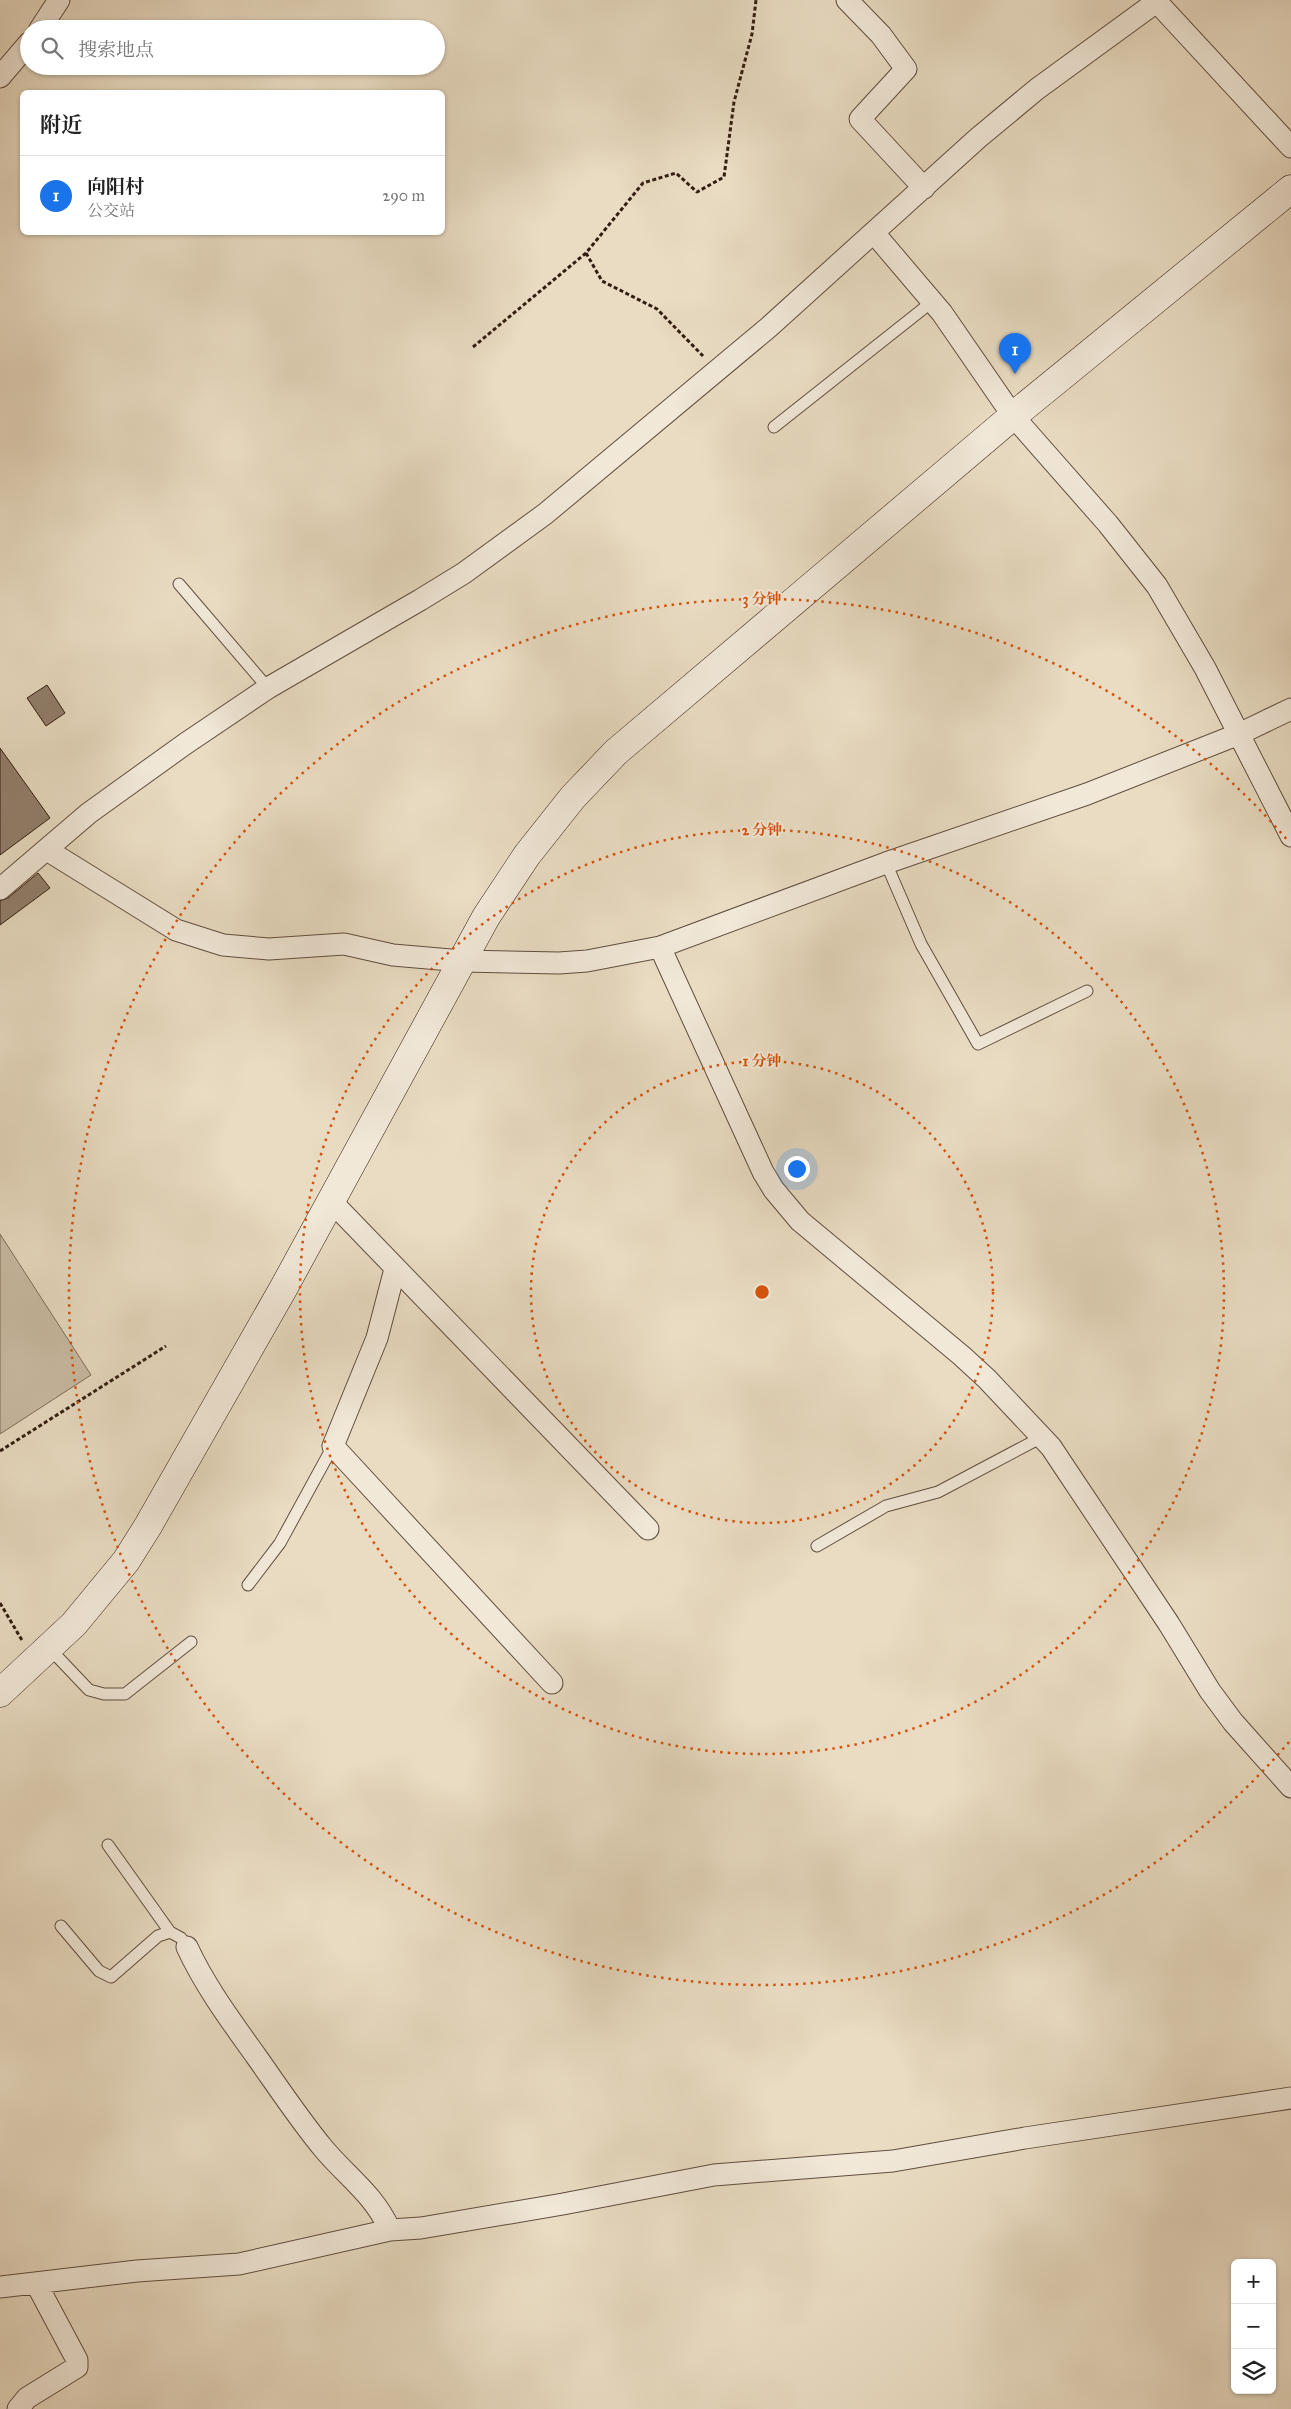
<!DOCTYPE html>
<html lang="zh">
<head>
<meta charset="utf-8">
<style>
	:root { --surface:#fff; --page:#f6f6f6; --text:#222; --muted:#767676; --line:#e0e0e0; --accent:#1a73e8 }
	body { margin:0; font-family:"IM FELL Great Primer","Noto Serif SC",serif; background:var(--page); color:var(--text) }
	.controls { position:absolute; right:15px; bottom:15px; display:grid; overflow:hidden; border-radius:8px; box-shadow:0 1px 4px #0004 }
	.controls button { width:45px; height:45px; display:grid; place-items:center; padding:0; border:0; border-bottom:1px solid var(--line); background:var(--surface); color:var(--text); font:25px sans-serif }
	.you { position:absolute; left:796px; top:1168px; width:18px; height:18px; margin:-12px; border:4px solid #fff; border-radius:50%; background:#1a73e8; box-shadow:0 0 0 8px #1a73e833 }
	.badge { display:grid; place-items:center; width:32px; height:32px; border-radius:50%; background:var(--accent); color:#fff; font-size:16px; font-weight:700 }
	.pin { position:absolute; translate:-50% -41px; filter:drop-shadow(0 1px 2px #0008) }
	.pin::after { content:''; position:absolute; top:26px; width:18px; height:15px; background:inherit; clip-path:polygon(0 0,100% 0,50% 100%) }
	.list { margin:0; padding:0; list-style:none }
	h2 { display:flex; justify-content:space-between; align-items:center; height:65px; margin:0; padding:0 20px; font-size:21px }
	h2 small { font-size:16px; font-weight:400; color:var(--muted) }
	.list li { display:grid; grid-template-columns:32px 1fr auto; gap:15px; align-items:center; box-sizing:border-box; height:80px; padding:0 20px; border-top:1px solid var(--line) }
	.list b { display:block; font-size:19px; white-space:nowrap }
	.list p { margin:0; font-size:16px; white-space:nowrap; color:var(--muted) }
	.list em { font-size:16px; font-style:normal; color:var(--muted) }
	.icon { flex:none; width:28px; height:28px; fill:none; stroke:currentColor; stroke-width:2; stroke-linecap:round; stroke-linejoin:round }
	.map { position:relative; flex:none; width:1291px; height:2409px; overflow:hidden }
	.search { position:absolute; background:var(--surface); box-shadow:0 1px 4px #0004; left:20px; top:20px; width:425px; height:55px; display:flex; align-items:center; gap:12px; box-sizing:border-box; padding:0 18px; border-radius:28px; color:var(--muted); font-size:19px }
	.panel { position:absolute; background:var(--surface); box-shadow:0 1px 4px #0004; left:20px; top:90px; width:425px; height:145px; border-radius:8px }
	.map>svg:first-child { display:block }
	.green { fill:#cabca5; stroke:#7e6c5b }
	.building { fill:#92806e; stroke:#331d11 }
	.lines { fill:none; stroke-linecap:round; stroke-linejoin:round }
	.service-casing { stroke:#604d3e; stroke-width:13 }
	.minor-casing { stroke:#604d3e; stroke-width:23 }
	.secondary-casing { stroke:#331d11; stroke-width:29 }
	.path { stroke:#331d11; stroke-width:3; stroke-dasharray:4 2.5; stroke-linecap:butt }
	.service { stroke:#f1e8d8; stroke-width:11 }
	.minor { stroke:#f1e8d8; stroke-width:21 }
	.secondary { stroke:#f1e8d8; stroke-width:28 }
	.ring { fill:none; stroke:#d6530c; stroke-width:2.5; stroke-dasharray:2.5 5 }
	.centre { fill:#d6530c; stroke:#f1e8d8; stroke-width:2.5 }
	.ring-label { font-size:15px; text-anchor:middle; font-weight:bold; fill:#d6530c; stroke:#f1e8d8; stroke-width:4; stroke-linejoin:round; paint-order:stroke }
</style>
</head>
<body>
<div class="map">
<svg width="1291" height="2409" viewBox="0 0 1291 2409">
	<rect width="100%" height="100%" fill="#e9dcc3"/>
	<filter id="stains"><feTurbulence type="fractalNoise" baseFrequency=".004" numOctaves="4"/><feColorMatrix values="0 0 0 0 .2 0 0 0 0 .09 0 0 0 0 .02 0 0 0 .5 -.17"/></filter>
	<radialGradient id="worn" r=".72"><stop offset=".6" stop-color="#630" stop-opacity="0"/><stop offset="1" stop-color="#630" stop-opacity=".3"/></radialGradient>
	<path class="green" d="M0,1234l91,141 -91,59z"/>
	<path class="building" d="M47,685l18,28 -19,13 -19,-28z
		M0,748l50,70 -50,37z
		M38,873l12,15 -50,37v-24l8,-3z"/>
	<g class="lines">
		<g class="service-casing">
			<path id="service" d="M774,427l159,-126
				M179,584l89,104
				M886,863l35,81 57,100 109,-53
				M817,1546l69,-40 52,-14 104,-55
				M248,1585l32,-42 53,-97
				M50,1649l39,41 15,4h21l66,-52
				M108,1845l62,87
				M61,1926l38,45 12,6 47,-41 12,-4 11,6 6,9"/>
		</g>
		<g class="minor-casing">
			<path id="minor" d="M847,0l34,35 25,34 -46,50 64,69
				M1157,2l134,145
				M40,29l19,-29
				M0,77l29,-34
				M874,233l68,80 71,103 95,108 49,62 48,82 86,168
				M47,850l129,80 47,15 46,4 75,-5 49,11 69,6 97,2 28,-2 73,-14 226,-84 201,-69 152,-60 52,-25
				M0,889l89,-76 96,-69 83,-56 152,-88 44,-27 81,-59 224,-187 209,-189 59,-49 122,-89
				M660,947l103,225 11,18 26,31 162,135 25,23 64,68 118,177 41,67 23,31 58,65
				M331,1201l317,328
				M395,1269l-18,69 -44,108 219,237
				M187,1947c18,39 44,74 69,109 22,31 43,63 67,92 25,30 50,45 67,82
				M0,2287l137,-16 102,-7 151,-34 31,-2 142,-24 151,-29 179,-14 132,-23 266,-40
				M18,2409l9,-11 50,-31v-7l-41,-77"/>
		</g>
		<g class="secondary-casing">
			<path id="secondary" d="M0,1693l74,-69 52,-63 22,-35 135,-237 203,-372 41,-62 46,-58 43,-45 397,-336 278,-227"/>
		</g>
		<path class="path" d="M586,253l16,28 55,28 46,47
			M473,347l113,-94 57,-70 33,-10 21,19 27,-15 10,-75 18,-68 4,-34
			M0,1451l166,-105
			M0,1603l23,39"/>
		<use href="#service" class="service"/>
		<use href="#minor" class="minor"/>
		<use href="#secondary" class="secondary"/>
	</g>
	<g class="ring">
		<circle cx="762" cy="1292" r="231"/>
		<circle cx="762" cy="1292" r="462"/>
		<path d="M1289 1742A693 693 0 1 1 1289 842"/>
	</g>
	<circle cx="762" cy="1292" r="8" class="centre"/>
	<g class="ring-label">
		<text x="762" y="604">3 分钟</text>
		<text x="762" y="835">2 分钟</text>
		<text x="762" y="1066">1 分钟</text>
	</g>
	<rect width="100%" height="100%" filter="url(#stains)"/>
	<rect width="100%" height="100%" fill="url(#worn)"/>
</svg>
<div class="controls">
<button>+</button>
<button>−</button>
<button><svg class="icon" aria-label="layers" viewBox="0 0 24 24"><path d="M12 4l9 5-9 5-9-5zM3 14l9 5 9-5"/></svg></button>
</div>
<div class="you"></div>
<div class="pin badge" style="left:1015px;top:374px">1</div>
<div class="search"><svg class="icon" aria-label="search" viewBox="0 0 24 24"><circle cx="10" cy="10" r="6"/><path d="M15 15l6 6"/></svg>搜索地点</div>
<section class="panel">
<h2>附近<small></small></h2>
<ul class="list">
<li><span class="badge">1</span><div><b>向阳村</b><p>公交站</p></div><em>290 m</em></li>
</ul>
</section>
</div>
</body>
</html>
